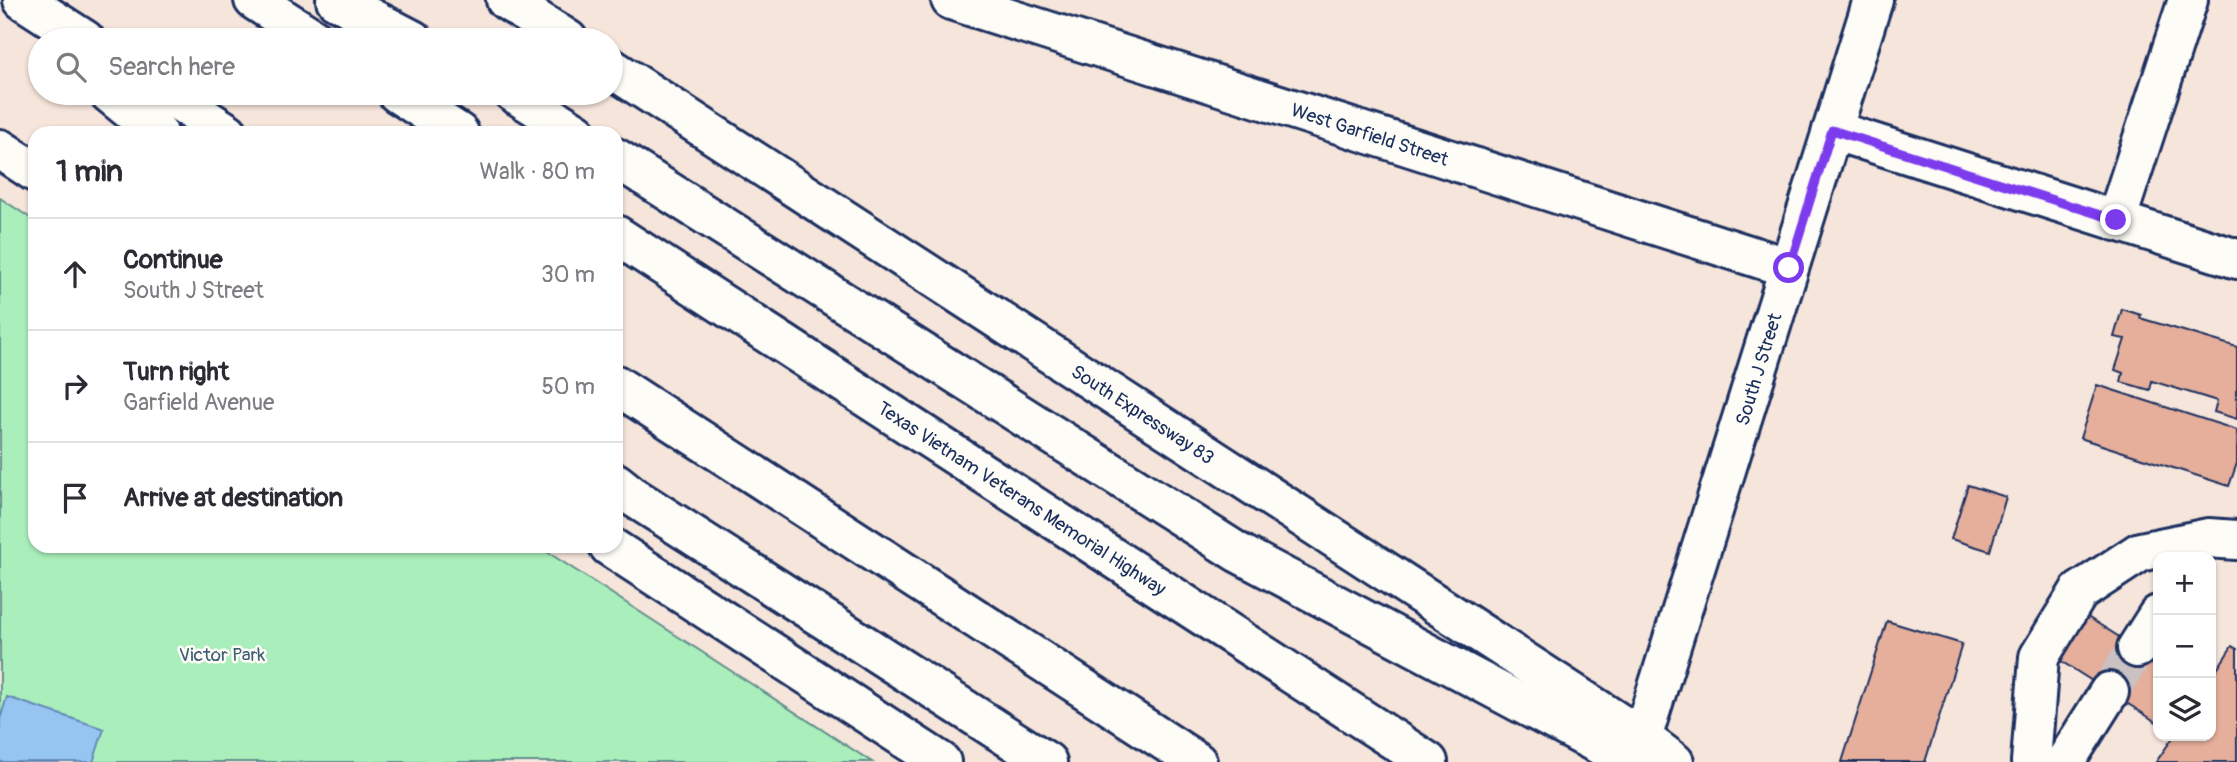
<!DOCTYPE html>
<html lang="en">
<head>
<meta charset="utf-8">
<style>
	:root { --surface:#fff; --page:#f7f7f7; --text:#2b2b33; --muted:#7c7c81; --line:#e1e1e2 }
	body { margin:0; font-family:Pangolin,sans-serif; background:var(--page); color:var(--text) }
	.controls { position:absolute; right:21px; bottom:21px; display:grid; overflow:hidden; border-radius:14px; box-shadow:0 2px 5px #0004 }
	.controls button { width:63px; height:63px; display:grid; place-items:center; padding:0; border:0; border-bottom:2px solid var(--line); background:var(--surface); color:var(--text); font:35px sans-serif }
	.stop { position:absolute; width:21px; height:21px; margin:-16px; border:5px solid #7c3aed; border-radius:50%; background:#fff }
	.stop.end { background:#7c3aed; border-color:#fff; box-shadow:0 2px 7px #0008 }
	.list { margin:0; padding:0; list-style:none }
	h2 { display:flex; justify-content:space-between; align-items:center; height:91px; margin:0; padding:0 28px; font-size:30px }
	h2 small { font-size:23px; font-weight:400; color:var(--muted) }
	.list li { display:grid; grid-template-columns:46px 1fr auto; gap:21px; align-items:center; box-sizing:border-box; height:112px; padding:0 28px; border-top:2px solid var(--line) }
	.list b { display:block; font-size:26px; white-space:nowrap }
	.list p { margin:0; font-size:23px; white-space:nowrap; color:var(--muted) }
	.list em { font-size:23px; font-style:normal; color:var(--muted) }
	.icon { flex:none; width:38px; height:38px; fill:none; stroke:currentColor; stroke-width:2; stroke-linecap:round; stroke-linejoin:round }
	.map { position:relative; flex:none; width:2237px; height:762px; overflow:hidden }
	.search { position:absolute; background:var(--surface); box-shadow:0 2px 5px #0004; left:28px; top:28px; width:595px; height:77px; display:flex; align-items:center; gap:18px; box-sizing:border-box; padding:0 24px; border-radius:38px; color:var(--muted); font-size:26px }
	.panel { position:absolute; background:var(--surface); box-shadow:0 2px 5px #0004; left:28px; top:126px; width:595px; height:427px; border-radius:21px }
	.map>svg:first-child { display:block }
	.green { fill:#aaefbb; stroke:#628f8c; stroke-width:2 }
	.water { fill:#97c5f2; stroke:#6589b7; stroke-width:2 }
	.building { fill:#e5af9b; stroke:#1b2f5e; stroke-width:2 }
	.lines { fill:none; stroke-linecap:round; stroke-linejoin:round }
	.minor-tunnel { stroke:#cac1c2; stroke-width:38; stroke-dasharray:38 19; stroke-linecap:butt }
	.minor-casing { stroke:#1b2f5e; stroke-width:44 }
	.major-casing { stroke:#1b2f5e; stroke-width:44 }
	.highway-casing { stroke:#1b2f5e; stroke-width:44 }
	.minor { stroke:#fdfcf7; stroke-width:38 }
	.major { stroke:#fdfcf7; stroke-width:38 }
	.highway { stroke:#fdfcf7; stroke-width:38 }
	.route { stroke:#7c3aed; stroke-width:9 }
	.labels { text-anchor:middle; stroke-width:5; stroke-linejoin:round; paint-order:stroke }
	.street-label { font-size:19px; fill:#1b2f5e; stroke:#fdfcf7 }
	.park-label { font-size:19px; fill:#3f5f75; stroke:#fdfcf7 }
</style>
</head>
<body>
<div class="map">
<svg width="2237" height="762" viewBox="0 0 2237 762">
	<rect width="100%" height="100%" fill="#f6e5db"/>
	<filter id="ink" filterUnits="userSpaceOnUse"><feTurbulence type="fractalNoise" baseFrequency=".0143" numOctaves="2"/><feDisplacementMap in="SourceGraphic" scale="14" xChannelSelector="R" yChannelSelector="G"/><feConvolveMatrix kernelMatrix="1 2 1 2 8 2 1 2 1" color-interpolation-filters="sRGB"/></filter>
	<g filter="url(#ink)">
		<path class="green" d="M0,198l35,23v325h503l334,216h-872z"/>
		<path class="water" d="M7,697l97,32 -11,33h-93v-43z"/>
		<path class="building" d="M2122,309l19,6 -1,3 97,29v72l-23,-7 3,-11 -65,-20 -2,9 -29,-8 2,-9 -8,-3 10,-31 -11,-2z
			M2097,385l140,45v33l-8,23 -149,-48z
			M1968,485l38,12 -16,54 -39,-12z
			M2073,608l69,43 16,-12v84l-113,-72z
			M1887,621l75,23 -37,118h-83z
			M2232,646l5,3v113h-81l18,-26h37v-57z"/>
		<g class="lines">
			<path class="minor-tunnel" d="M2109,692l28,-44"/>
			<g class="minor-casing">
				<path id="minor" d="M951,0l838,268
					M1832,130l405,129
					M2116,221l72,-221
					M2137,648l21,-33
					M1642,738l231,-738
					M2031,762l8,-105 40,-65 61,-40 68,-14 29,2
					M2065,762l44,-70"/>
			</g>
			<g class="major-casing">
				<path id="major" d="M506,0l62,40
					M611,68l1031,670 32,24
					M0,149l35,23
					M609,546l332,216"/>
			</g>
			<g class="highway-casing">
				<path id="highway" d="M23,0l62,40
					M254,0l62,40
					M336,0l77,40
					M109,93l49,40
					M166,93l62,40
					M397,93l62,40
					M514,93l63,40
					M616,158l621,394 395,210
					M616,235l812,527
					M616,385l581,377
					M616,483l19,15 412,264"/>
			</g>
			<use href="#minor" class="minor"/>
			<use href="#major" class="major"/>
			<use href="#highway" class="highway"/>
		</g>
	</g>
	<g class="lines" filter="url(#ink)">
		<path class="route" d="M1789,268l43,-138 284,90"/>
	</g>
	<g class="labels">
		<g class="street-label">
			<text transform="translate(1370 134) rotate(18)" y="7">West Garfield Street</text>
			<text transform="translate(1758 369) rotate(-73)" y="7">South J Street</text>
			<text transform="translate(1143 414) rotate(33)" y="7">South Expressway 83</text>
			<text transform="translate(1022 498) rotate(33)" y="7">Texas Vietnam Veterans Memorial Highway</text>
		</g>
		<g class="park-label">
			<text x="222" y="661">Victor Park</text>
		</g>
	</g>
</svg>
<div class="controls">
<button>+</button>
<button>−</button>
<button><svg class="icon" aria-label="layers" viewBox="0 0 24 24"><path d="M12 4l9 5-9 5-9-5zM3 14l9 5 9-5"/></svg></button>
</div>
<div class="stop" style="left:1789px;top:268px"></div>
<div class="stop end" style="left:2116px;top:220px"></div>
<div class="search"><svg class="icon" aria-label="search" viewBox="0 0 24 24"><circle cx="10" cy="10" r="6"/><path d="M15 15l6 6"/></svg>Search here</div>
<section class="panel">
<h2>1 min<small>Walk · 80 m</small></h2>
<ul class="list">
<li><svg class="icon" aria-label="ahead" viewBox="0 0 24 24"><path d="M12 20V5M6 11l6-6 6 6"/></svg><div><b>Continue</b><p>South J Street</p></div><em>30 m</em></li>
<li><svg class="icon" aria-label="right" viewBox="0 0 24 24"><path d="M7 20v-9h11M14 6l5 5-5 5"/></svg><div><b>Turn right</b><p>Garfield Avenue</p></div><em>50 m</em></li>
<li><svg class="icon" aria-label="arrive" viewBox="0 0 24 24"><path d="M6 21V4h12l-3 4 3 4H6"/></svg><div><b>Arrive at destination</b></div></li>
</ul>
</section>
</div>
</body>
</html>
